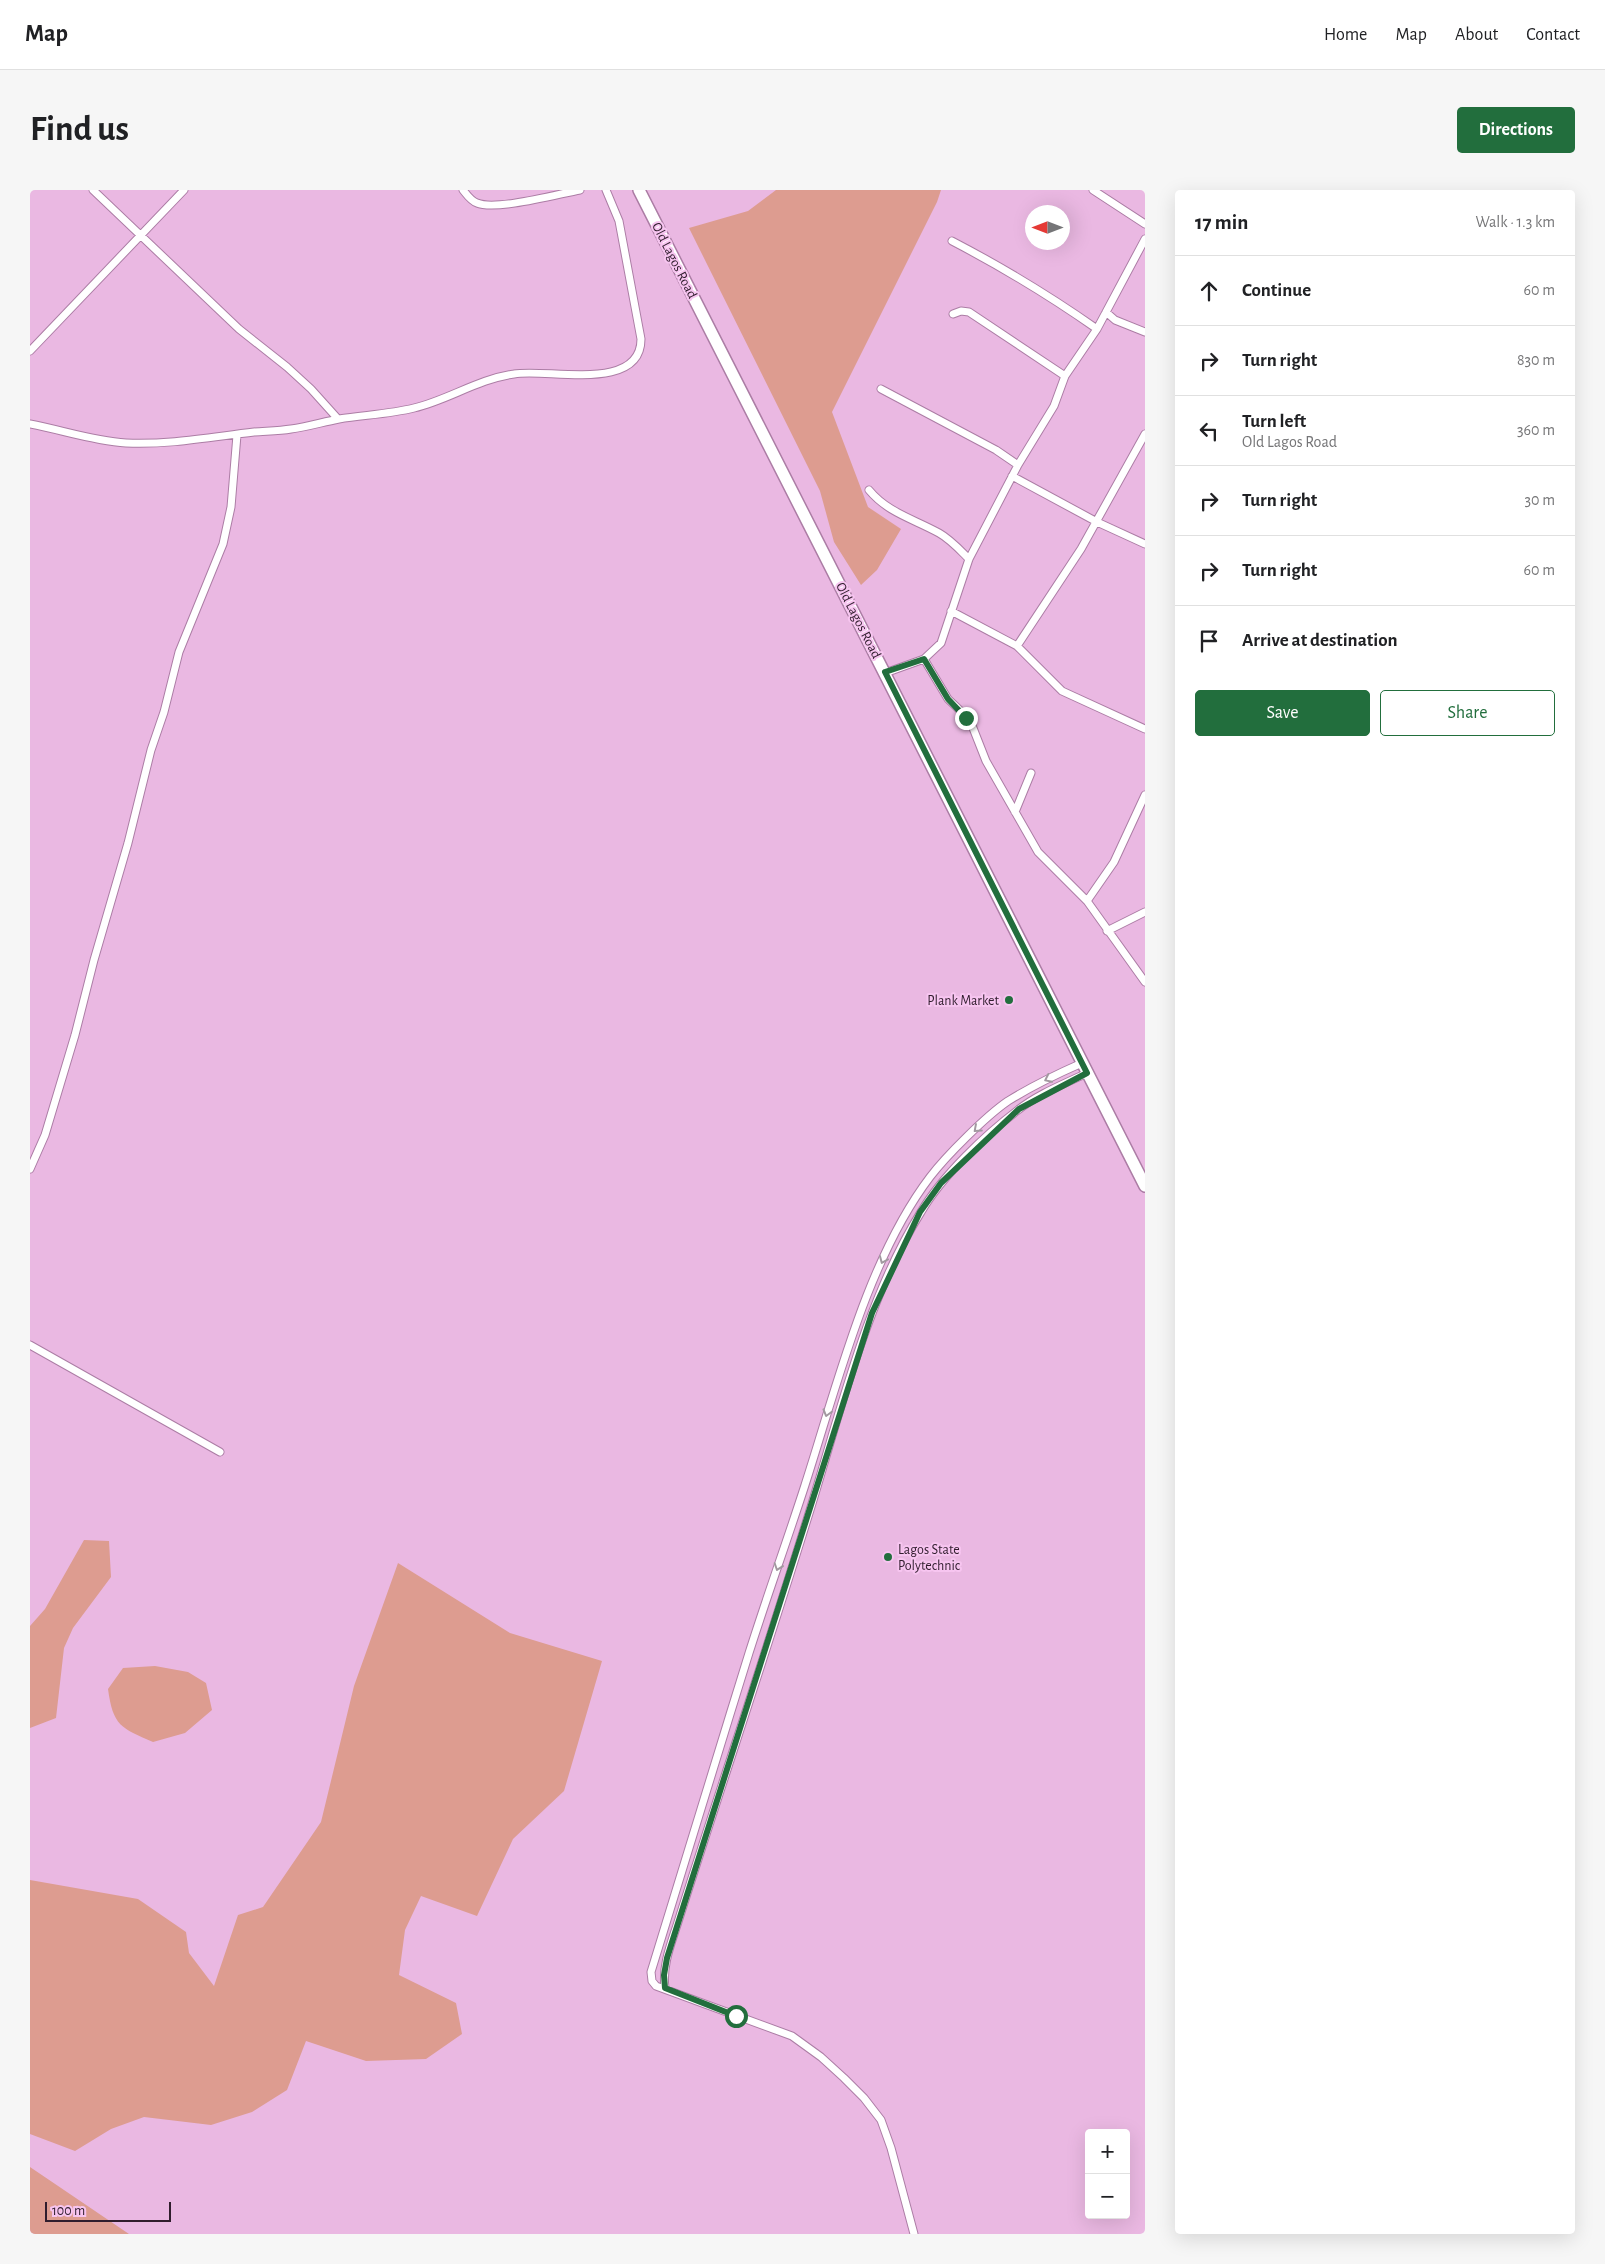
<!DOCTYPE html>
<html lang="en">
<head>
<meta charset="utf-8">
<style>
	:root { --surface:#fff; --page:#f6f6f6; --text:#202124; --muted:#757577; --line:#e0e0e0; --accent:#226e3d }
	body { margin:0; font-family:"Alegreya Sans",sans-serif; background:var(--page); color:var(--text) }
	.controls { position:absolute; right:15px; bottom:15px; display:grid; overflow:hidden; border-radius:5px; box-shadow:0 5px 20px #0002 }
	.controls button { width:45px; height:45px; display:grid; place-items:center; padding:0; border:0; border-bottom:1px solid var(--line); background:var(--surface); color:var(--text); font:25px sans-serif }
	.compass { position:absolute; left:995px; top:15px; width:45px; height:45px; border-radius:50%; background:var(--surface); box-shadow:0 5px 20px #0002; rotate:270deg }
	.scale { position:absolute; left:15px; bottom:12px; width:126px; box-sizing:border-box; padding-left:5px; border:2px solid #301d2d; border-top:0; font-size:14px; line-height:18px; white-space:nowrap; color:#301d2d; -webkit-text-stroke:4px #f7c5f0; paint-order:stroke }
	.stop { position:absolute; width:15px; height:15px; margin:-11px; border:4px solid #226e3d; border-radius:50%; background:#fff }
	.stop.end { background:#226e3d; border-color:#fff; box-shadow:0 1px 5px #0008 }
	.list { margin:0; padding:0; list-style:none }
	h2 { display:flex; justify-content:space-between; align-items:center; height:65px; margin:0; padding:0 20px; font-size:21px }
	h2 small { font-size:16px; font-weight:400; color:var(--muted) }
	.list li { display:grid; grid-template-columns:32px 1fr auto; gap:15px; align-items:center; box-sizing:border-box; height:70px; padding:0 20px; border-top:1px solid var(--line) }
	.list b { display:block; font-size:19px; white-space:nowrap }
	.list p { margin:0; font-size:16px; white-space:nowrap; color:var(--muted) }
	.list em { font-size:16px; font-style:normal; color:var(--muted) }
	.actions { display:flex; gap:10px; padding:15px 20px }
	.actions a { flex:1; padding:11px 0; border:1px solid var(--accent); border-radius:5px; text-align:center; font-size:18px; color:var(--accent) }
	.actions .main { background:var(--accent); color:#fff }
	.icon { flex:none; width:28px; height:28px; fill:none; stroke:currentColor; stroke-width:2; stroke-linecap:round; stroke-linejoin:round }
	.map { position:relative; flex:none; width:1115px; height:2044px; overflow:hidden; border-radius:5px }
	header { display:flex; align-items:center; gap:30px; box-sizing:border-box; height:70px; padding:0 25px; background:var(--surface); border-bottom:1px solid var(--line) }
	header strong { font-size:24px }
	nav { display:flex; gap:28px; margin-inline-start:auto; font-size:18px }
	.intro { display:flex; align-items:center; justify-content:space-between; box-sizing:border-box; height:120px; padding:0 30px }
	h1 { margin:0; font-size:35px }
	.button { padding:12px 22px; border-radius:5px; background:var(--accent); color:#fff; font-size:18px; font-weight:700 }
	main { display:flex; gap:30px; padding:0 30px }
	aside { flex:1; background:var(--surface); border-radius:5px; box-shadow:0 5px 20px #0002 }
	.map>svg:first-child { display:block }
	.green { fill:#dd9c90 }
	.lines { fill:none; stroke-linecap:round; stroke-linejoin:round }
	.street-casing { stroke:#ac7da5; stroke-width:9 }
	.primary-casing { stroke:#ac7da5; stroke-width:14 }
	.street { stroke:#fff; stroke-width:7 }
	.primary { stroke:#fff; stroke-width:11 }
	.oneway { stroke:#a299a0 }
	.route { stroke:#226e3d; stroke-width:6 }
	.poi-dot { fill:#226e3d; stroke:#f7c5f0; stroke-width:2 }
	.labels { text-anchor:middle; stroke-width:4; stroke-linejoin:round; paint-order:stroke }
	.street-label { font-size:14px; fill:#301d2d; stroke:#f7c5f0 }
	.poi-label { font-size:14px; fill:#301d2d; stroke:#f7c5f0; text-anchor:end }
</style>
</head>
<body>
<header>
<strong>Map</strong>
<nav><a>Home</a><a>Map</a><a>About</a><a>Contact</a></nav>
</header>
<div class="intro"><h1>Find us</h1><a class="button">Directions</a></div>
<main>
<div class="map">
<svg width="1115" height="2044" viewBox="0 0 1115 2044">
	<rect width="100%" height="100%" fill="#eab8e2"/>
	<path class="green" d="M746,0h165l-4,12 -105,210 36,95 33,22 -24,41 -16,15 -27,-43 -14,-51 -131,-263 59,-17z
		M54,1350l25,1 2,36 -38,51 -9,20 -8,70 -26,10v-102l15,-17z
		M368,1373l112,70 92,28 -38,130 -51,48 -36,77 -56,-20 -16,34 -6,45 57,28 6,31 -36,25 -60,2 -60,-20 -19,49 -35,22 -41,13 -67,-8 -33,12 -36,22 -45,-17v-254l108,19 48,33 3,21 25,33 24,-71 25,-8 58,-85 33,-136z
		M125,1476l33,6 18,11 6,27 -27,23 -32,9c-32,-14 -40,-16 -45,-53l15,-21z
		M0,1977l99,67h-99z"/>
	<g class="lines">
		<g class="street-casing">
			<path id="street" d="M63,0l146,139 48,38 24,22 27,30
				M433,0c4,5 8,11 14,13 19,8 81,-9 103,-13
				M1063,0l52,34
				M922,51c50,26 98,55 145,88
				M1076,122l9,8 30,12
				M923,124l8,-3 8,1 96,64
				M0,161l154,-161
				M851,199l115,61 22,15
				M0,234c32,6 63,17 96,19 43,2 85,-6 128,-11 12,-1 25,-1 37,-3 16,-2 32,-7 48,-10 25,-4 51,-5 75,-11 34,-8 64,-29 100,-34 33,-6 127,19 127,-35l-22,-118 -13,-31
				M982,286l85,46 48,22
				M839,300c19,23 45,29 70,43 11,6 20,16 30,26
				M921,421l66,35 45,45 83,38
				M987,456l64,-97 64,-115
				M894,469l24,40 19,18 6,11 13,33 52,91 49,49 58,81
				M855,483l39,-14 17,-16 28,-84 49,-94 36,-59 11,-30 32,-47 48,-90
				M985,622l16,-39
				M1057,711l27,-39 31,-67
				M1077,741l38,-19
				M0,979l15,-34 30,-100 19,-75 34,-117 23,-93 13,-38 15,-60 44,-108 8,-37 6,-72
				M0,1155l190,107
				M635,1798c-3,-23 6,-44 13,-66 42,-133 87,-266 128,-399 32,-101 59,-222 115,-311 21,-36 64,-77 97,-102 20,-16 46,-26 69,-37
				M884,2044l-23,-86 -10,-28 -17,-22 -20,-20 -23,-21 -29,-21 -136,-50 -4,-5 -1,-9c33,-107 65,-213 98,-319 18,-57 38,-112 56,-168 32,-99 62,-225 125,-308 16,-21 56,-61 78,-76 24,-15 49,-27 74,-38"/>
		</g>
		<g class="primary-casing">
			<path id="primary" d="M609,0l506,996"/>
		</g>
		<use href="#street" class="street"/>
		<use href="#primary" class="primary"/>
	</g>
	<defs><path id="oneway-chevron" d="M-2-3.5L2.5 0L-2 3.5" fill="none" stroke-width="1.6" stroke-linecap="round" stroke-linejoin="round" transform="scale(1.25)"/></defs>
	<g class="oneway">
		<use href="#oneway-chevron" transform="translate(1018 889) rotate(154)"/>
		<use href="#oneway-chevron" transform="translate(947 939) rotate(138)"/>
		<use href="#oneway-chevron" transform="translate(853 1070) rotate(113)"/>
		<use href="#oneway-chevron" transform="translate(797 1223) rotate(106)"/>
		<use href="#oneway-chevron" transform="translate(748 1377) rotate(109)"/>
	</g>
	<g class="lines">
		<path class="route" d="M706,1826l-71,-28 -1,-13 3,-17 205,-645 48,-101 21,-29 78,-74 68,-36 -202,-401 39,-13 24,40 18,19"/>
	</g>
	<g class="poi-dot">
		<circle cx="979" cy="810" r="5"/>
		<circle cx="858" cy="1367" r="5"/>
	</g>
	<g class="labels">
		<g class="street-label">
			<text transform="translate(645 70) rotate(63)" y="5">Old Lagos Road</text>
			<text transform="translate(829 430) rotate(63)" y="5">Old Lagos Road</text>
		</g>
		<g class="poi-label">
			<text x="969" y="815">Plank Market</text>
			<text x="868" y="1364" text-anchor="start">Lagos State<tspan x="868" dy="16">Polytechnic</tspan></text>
		</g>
	</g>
</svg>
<div class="controls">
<button>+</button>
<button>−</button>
</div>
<svg class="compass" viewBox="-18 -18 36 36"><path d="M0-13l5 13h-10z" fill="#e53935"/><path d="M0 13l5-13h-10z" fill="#757577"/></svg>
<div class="scale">100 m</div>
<div class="stop" style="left:706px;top:1826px"></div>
<div class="stop end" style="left:936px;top:528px"></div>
</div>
<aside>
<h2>17 min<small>Walk · 1.3 km</small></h2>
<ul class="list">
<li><svg class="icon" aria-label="ahead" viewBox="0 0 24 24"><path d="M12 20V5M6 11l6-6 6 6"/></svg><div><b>Continue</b></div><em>60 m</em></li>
<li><svg class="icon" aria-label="right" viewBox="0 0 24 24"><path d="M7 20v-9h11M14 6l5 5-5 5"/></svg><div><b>Turn right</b></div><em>830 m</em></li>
<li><svg class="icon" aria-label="left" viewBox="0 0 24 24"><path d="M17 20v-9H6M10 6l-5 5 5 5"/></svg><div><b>Turn left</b><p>Old Lagos Road</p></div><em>360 m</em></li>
<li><svg class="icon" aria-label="right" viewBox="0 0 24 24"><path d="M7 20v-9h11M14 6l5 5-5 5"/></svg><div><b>Turn right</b></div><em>30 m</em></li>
<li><svg class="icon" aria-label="right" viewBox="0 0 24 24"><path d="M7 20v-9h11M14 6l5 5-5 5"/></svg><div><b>Turn right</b></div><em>60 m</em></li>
<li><svg class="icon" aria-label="arrive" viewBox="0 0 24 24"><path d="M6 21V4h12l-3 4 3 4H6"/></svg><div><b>Arrive at destination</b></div></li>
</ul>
<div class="actions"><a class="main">Save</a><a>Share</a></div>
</aside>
</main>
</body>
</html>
